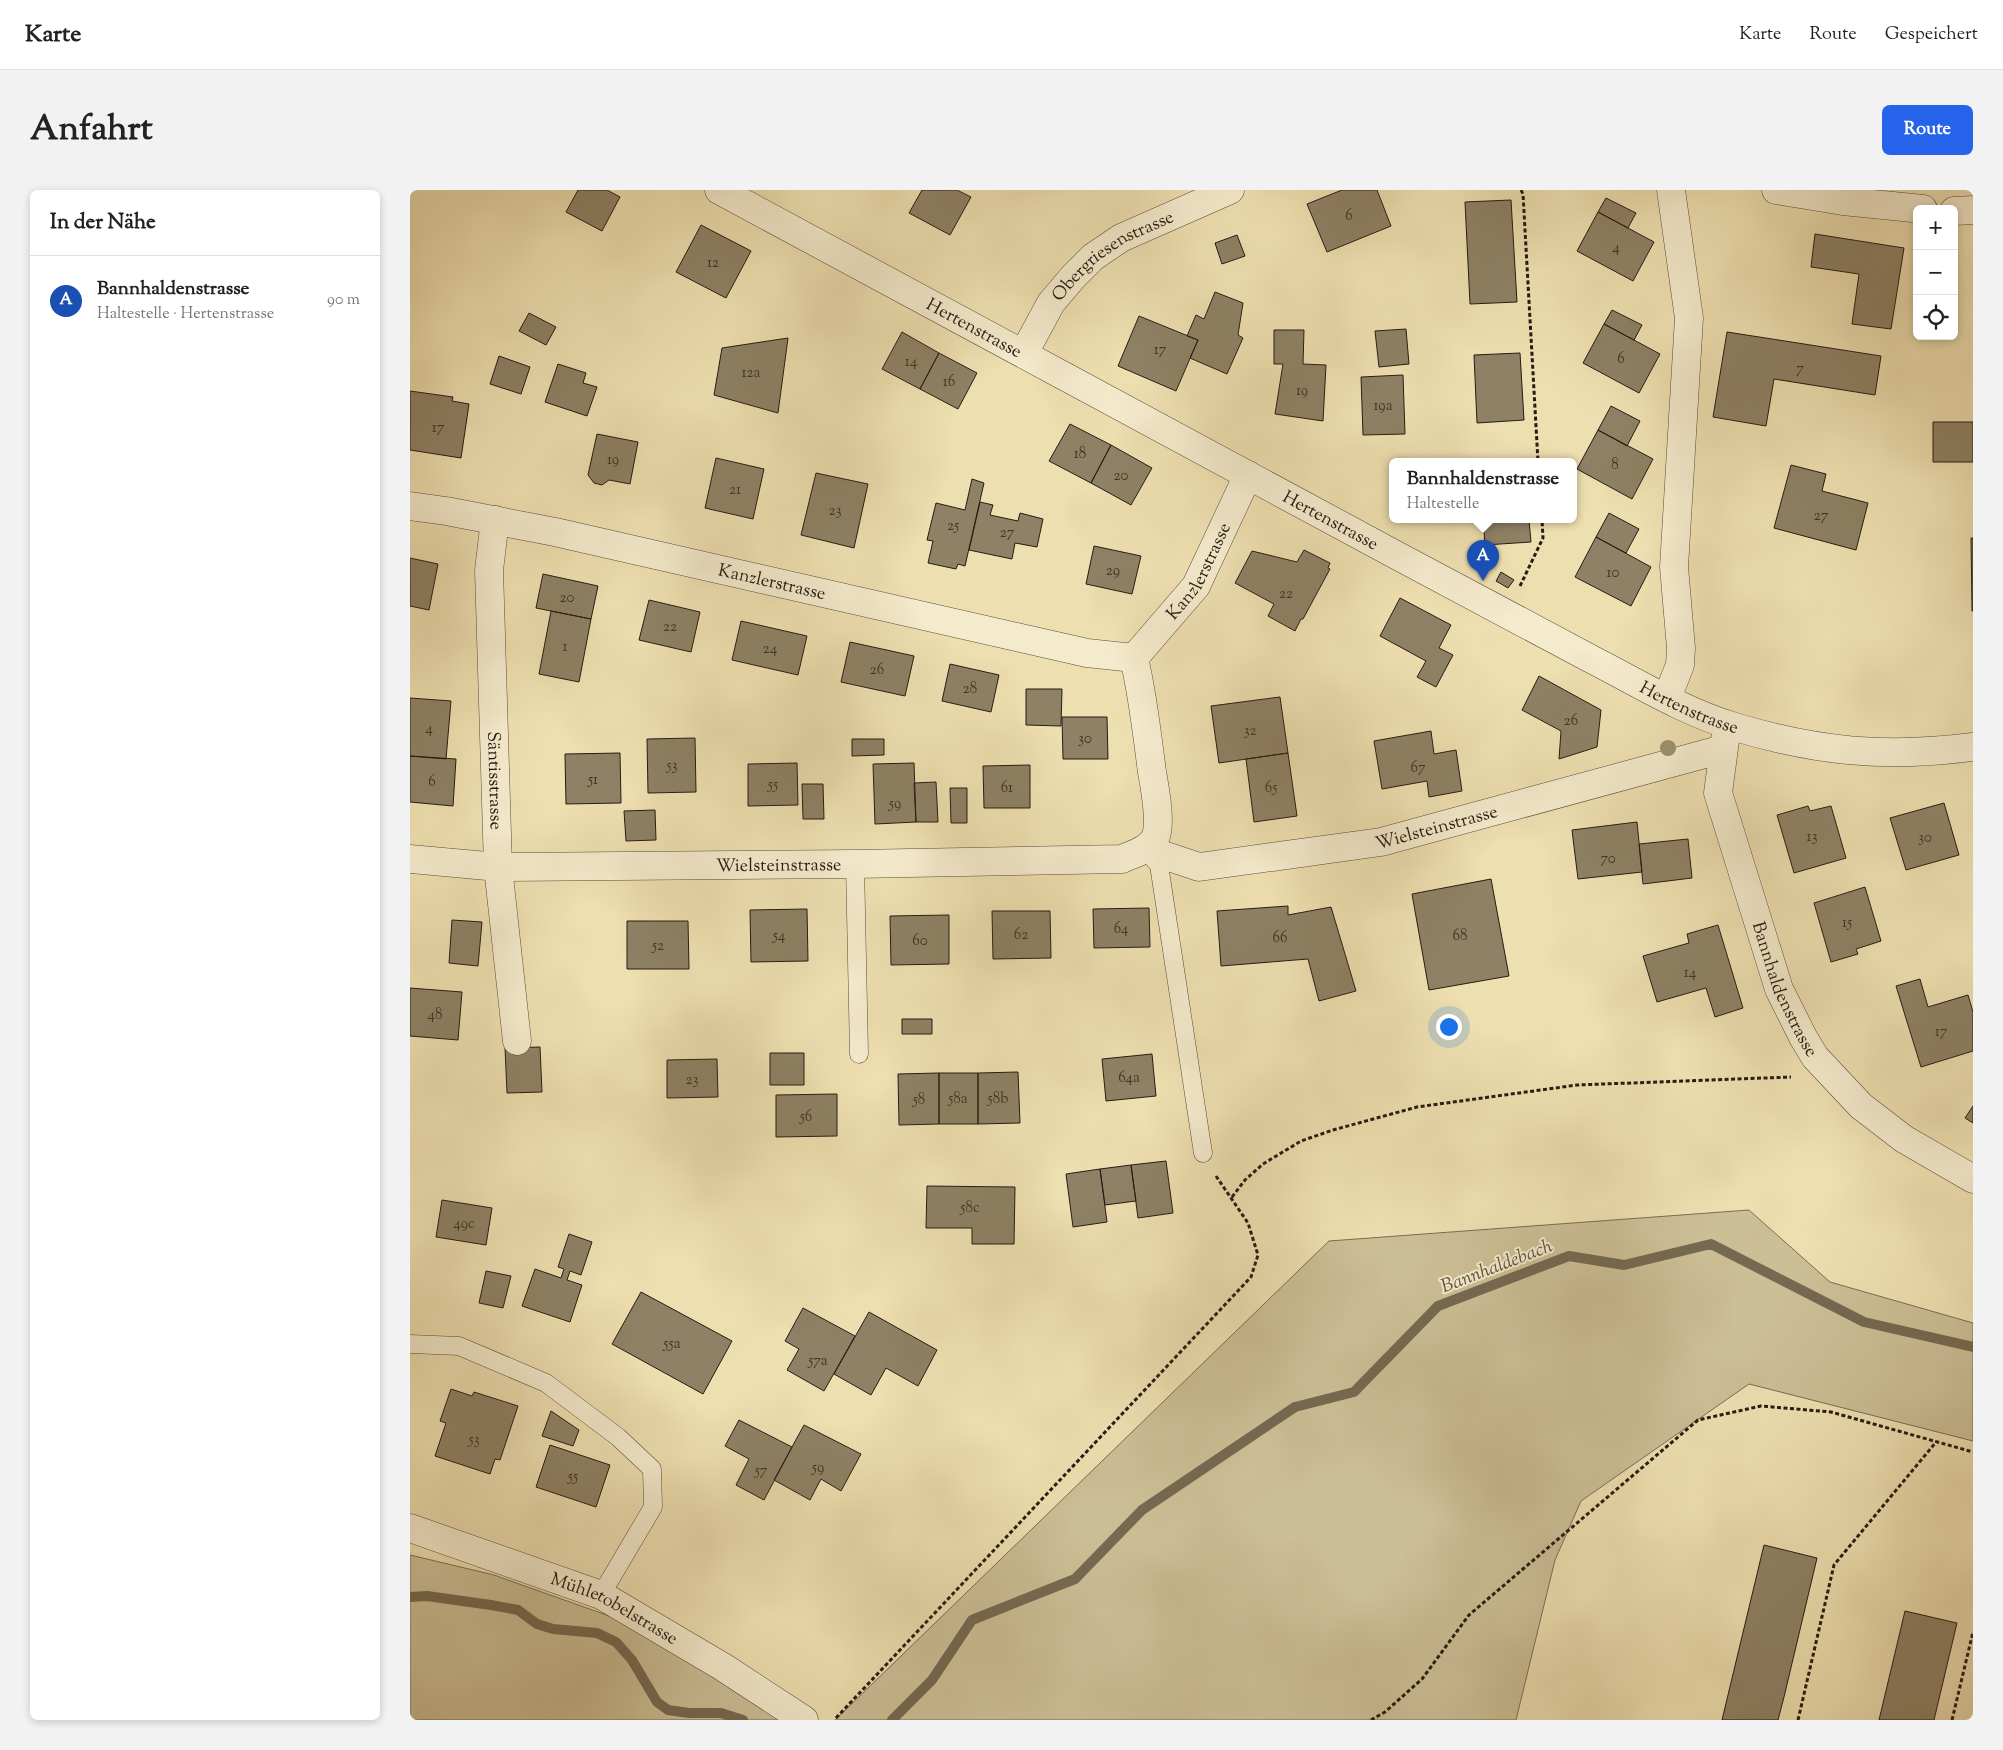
<!DOCTYPE html>
<html lang="de">
<head>
<meta charset="utf-8">
<style>
	:root { --surface:#fff; --page:#f2f2f2; --text:#222; --muted:#767676; --line:#e0e0e0; --accent:#2563eb }
	body { margin:0; font-family:"Sorts Mill Goudy",serif; background:var(--page); color:var(--text) }
	.controls { position:absolute; right:15px; top:15px; display:grid; overflow:hidden; border-radius:8px; box-shadow:0 2px 8px #0003 }
	.controls button { width:45px; height:45px; display:grid; place-items:center; padding:0; border:0; border-bottom:1px solid var(--line); background:var(--surface); color:var(--text); font:25px sans-serif }
	.you { position:absolute; left:1038px; top:836px; width:18px; height:18px; margin:-12px; border:4px solid #fff; border-radius:50%; background:#1a73e8; box-shadow:0 0 0 8px #1a73e833 }
	.badge { display:grid; place-items:center; width:32px; height:32px; border-radius:50%; background:var(--accent); color:#fff; font-size:16px; font-weight:700 }
	.pin { position:absolute; translate:-50% -41px; filter:drop-shadow(0 1px 2px #0008) }
	.pin::after { content:''; position:absolute; top:26px; width:18px; height:15px; background:inherit; clip-path:polygon(0 0,100% 0,50% 100%) }
	.popup { position:absolute; left:979px; top:268px; width:188px; height:65px; box-sizing:border-box; display:grid; place-content:center; border-radius:8px; background:var(--surface); filter:drop-shadow(0 1px 4px #0005); font-size:16px; white-space:nowrap; color:var(--muted) }
	.popup b { font-size:19px; color:var(--text) }
	.popup::after { content:''; position:absolute; left:50%; top:100%; margin-left:-10px; border:10px solid transparent; border-top-color:var(--surface) }
	.list { margin:0; padding:0; list-style:none }
	h2 { display:flex; justify-content:space-between; align-items:center; height:65px; margin:0; padding:0 20px; font-size:21px }
	h2 small { font-size:16px; font-weight:400; color:var(--muted) }
	.list li { display:grid; grid-template-columns:32px 1fr auto; gap:15px; align-items:center; box-sizing:border-box; height:90px; padding:0 20px; border-top:1px solid var(--line) }
	.list b { display:block; font-size:19px; white-space:nowrap }
	.list p { margin:0; font-size:16px; white-space:nowrap; color:var(--muted) }
	.list em { font-size:16px; font-style:normal; color:var(--muted) }
	.icon { flex:none; width:28px; height:28px; fill:none; stroke:currentColor; stroke-width:2; stroke-linecap:round; stroke-linejoin:round }
	.map { position:relative; flex:none; width:1563px; height:1530px; overflow:hidden; border-radius:8px }
	header { display:flex; align-items:center; gap:30px; box-sizing:border-box; height:70px; padding:0 25px; background:var(--surface); border-bottom:1px solid var(--line) }
	header strong { font-size:24px }
	nav { display:flex; gap:28px; margin-inline-start:auto; font-size:18px }
	.intro { display:flex; align-items:center; justify-content:space-between; box-sizing:border-box; height:120px; padding:0 30px }
	h1 { margin:0; font-size:35px }
	.button { padding:12px 22px; border-radius:8px; background:var(--accent); color:#fff; font-size:18px; font-weight:700 }
	main { display:flex; gap:30px; padding:0 30px }
	aside { flex:1; background:var(--surface); border-radius:8px; box-shadow:0 2px 8px #0003 }
	.map>svg:first-child { display:block }
	.green { fill:#ccbe95; stroke:#786d54 }
	.lines { fill:none; stroke-linecap:round; stroke-linejoin:round }
	.stream { stroke:#756951; stroke-width:10 }
	.building { fill:#8e8165; stroke:#251c13 }
	.service-casing { stroke:#574d3a; stroke-width:19 }
	.minor-casing { stroke:#574d3a; stroke-width:29 }
	.path { stroke:#251c13; stroke-width:3; stroke-dasharray:4 2.5; stroke-linecap:butt }
	.service { stroke:#f4eacc; stroke-width:18 }
	.minor { stroke:#f4eacc; stroke-width:28 }
	.tree { fill:#9b8f6f }
	.labels { text-anchor:middle; stroke-width:4; stroke-linejoin:round; paint-order:stroke }
	.number-label { font-size:15px; fill:#3f3528 }
	.street-label { font-size:18px; fill:#251c13; stroke:#f4eacc }
	.water-label { font-size:19px; font-style:italic; fill:#5a503d; stroke:#f4eacc }
</style>
</head>
<body>
<header>
<strong>Karte</strong>
<nav><a>Karte</a><a>Route</a><a>Gespeichert</a></nav>
</header>
<div class="intro"><h1>Anfahrt</h1><a class="button">Route</a></div>
<main>
<aside>
<h2>In der Nähe<small></small></h2>
<ul class="list">
<li><span class="badge" style="background:#1a4fb4">A</span><div><b>Bannhaldenstrasse</b><p>Haltestelle · Hertenstrasse</p></div><em>90 m</em></li>
</ul>
</aside>
<div class="map">
<svg width="1563" height="1530" viewBox="0 0 1563 1530">
	<rect width="100%" height="100%" fill="#eedfb0"/>
	<filter id="stains"><feTurbulence type="fractalNoise" baseFrequency=".004" numOctaves="4"/><feColorMatrix values="0 0 0 0 .2 0 0 0 0 .09 0 0 0 0 .02 0 0 0 .5 -.17"/></filter>
	<radialGradient id="worn" r=".72"><stop offset=".6" stop-color="#630" stop-opacity="0"/><stop offset="1" stop-color="#630" stop-opacity=".3"/></radialGradient>
	<path class="green" d="M1339,1020l81,72 143,41v118l-224,-57 -168,117 -26,59 -39,160h-681l494,-479z
		M0,1365l84,20 132,47 173,98h-389z"/>
	<g class="lines">
		<path class="stream" d="M0,1407l17,-1 64,9 27,5 19,14 16,5 44,4 19,9 16,18 25,42 11,8 21,3h32l22,7
			M482,1530l40,-40 40,-60 103,-41 67,-69 153,-103 59,-15 84,-86 131,-50 55,9 87,-21 153,78 109,25"/>
	</g>
	<path class="building" d="M168,0h29l13,7 -18,34 -36,-19z
		M512,0h35l14,7 -21,38 -41,-22z
		M932,0h35l14,36 -64,26 -20,-48z
		M1196,8l30,15 -8,15 -30,-16z
		M1101,10l6,102 -47,2 -5,-102z
		M1188,22l56,30 -21,39 -56,-30z
		M291,35l50,26 -25,47 -50,-26z
		M1405,44l89,14 -13,81 -39,-5 7,-50 -48,-7z
		M827,45l8,21 -23,8 -7,-21z
		M805,102l28,11 -5,32 5,3 -16,36 -37,-16 8,-18 -11,-4 9,-21 8,4z
		M1202,120l30,15 -8,15 -30,-16z
		M119,123l27,14 -10,18 -27,-14z
		M729,126l59,24 -22,51 -58,-25z
		M1194,134l56,30 -21,39 -56,-30z
		M996,139l3,35 -30,3 -4,-36z
		M864,140h30l-1,34 23,1 -3,56 -48,-7 8,-50h-9z
		M492,142l37,21 -19,36 -38,-20z
		M1317,142l154,24 -6,39 -101,-16 -8,47 -53,-9z
		M378,148l-10,75 -64,-18 8,-47z
		M529,163l38,20 -19,36 -38,-20z
		M1110,163l4,67 -47,3 -3,-68z
		M89,166l31,11 -9,27 -31,-10z
		M148,174l28,9 -3,10 14,4 -10,29 -42,-14z
		M993,185l2,59 -42,1 -2,-58z
		M0,201l43,6 -1,4 17,3 -8,54 -51,-8z
		M1201,216l29,15 -13,25 -29,-16z
		M1523,232h40v40h-40z
		M660,234l41,21 -20,38 -42,-22z
		M1188,240l55,29 -21,40 -55,-30z
		M187,244l41,8 -8,42 -21,-4 -7,5 -8,-2 -6,-8z
		M701,255l41,23 -21,37 -40,-22z
		M306,268l48,11 -11,50 -48,-11z
		M1381,275l35,9 -4,17 46,12 -12,47 -82,-22z
		M406,283l52,11 -14,64 -53,-13z
		M562,289l12,4 -19,83 -7,-2 -2,5 -28,-6 5,-22 -6,-1 9,-37 29,7z
		M570,312l13,3 -3,10 28,6 2,-8 23,6 -6,28 -22,-4 -3,16 -43,-9z
		M1199,323l30,16 -13,24 -30,-16z
		M1073,330h46l2,22 -46,3z
		M1186,347l55,30 -20,39 -56,-29z
		M1561,348h2v73h-1z
		M684,356l47,10 -9,38 -46,-10z
		M894,360l26,13 -2,5 2,1 -27,50h-2l-6,12 -27,-15 6,-12 -39,-21 17,-32 45,11z
		M0,368l28,6 -9,46 -19,-4z
		M1091,382l13,8 -6,8 -12,-7z
		M133,384l55,12 -7,33 -55,-11z
		M990,408l51,27 -12,23 14,7 -17,32 -19,-10 9,-16 -46,-25z
		M239,410l51,12 -9,40 -52,-12z
		M141,421l40,8 -12,63 -40,-8z
		M331,431l66,15 -9,39 -66,-15z
		M440,452l64,14 -9,40 -64,-14z
		M540,474l49,11 -8,37 -49,-11z
		M1129,486l62,34 -4,37 -38,12 2,-28 -39,-21z
		M616,499h36l-1,37 -35,-1z
		M870,507l8,56 -69,10 -8,-57z
		M0,508l41,3 -5,58 -36,-3z
		M652,527h45l1,42h-45z
		M1021,541l3,23 22,-4 6,41 -33,6 -2,-16 -45,8 -8,-48z
		M285,548l1,54 -48,1 -1,-54z
		M442,549h32v16l-32,1z
		M210,563l1,50 -55,1 -1,-50z
		M878,563l9,63 -43,6 -8,-63z
		M0,566l46,3 -3,47 -43,-4z
		M387,573l1,42 -50,1v-42z
		M504,573l2,59 -41,2 -2,-60z
		M620,575v43h-46l-1,-42z
		M526,592l2,40h-22l-2,-39z
		M392,594h21l1,35h-21z
		M540,598h17v35h-16z
		M1534,613l15,52 -53,15 -16,-52z
		M1398,616l2,5 21,-5 15,52 -52,15 -17,-58z
		M245,620l1,30 -30,1 -2,-30z
		M1227,632l5,50 -64,7 -6,-49z
		M1278,649l4,39 -49,6 -4,-40z
		M1081,689l18,97 -80,14 -17,-96z
		M1455,697l16,54 -25,8 2,5 -27,8 -17,-59z
		M878,716v9l43,-8 25,84 -37,10 -11,-42 -87,7 -4,-55z
		M739,718l1,39 -56,1 -1,-39z
		M397,719l1,52 -57,1 -1,-52z
		M582,721h58l1,47 -58,1z
		M539,725v49l-58,1 -1,-49z
		M42,730l30,2 -4,44 -29,-3z
		M217,731h61l1,48h-62z
		M1308,735l25,83 -28,9 -9,-29 -49,14 -14,-46 46,-13 -2,-9z
		M1510,789l8,28 40,-12 5,17v39l-52,16 -25,-81z
		M0,798l52,4 -4,48 -48,-4z
		M492,829h30v15h-30z
		M130,857l2,45 -35,1 -2,-45z
		M360,863h34v32h-34z
		M742,864l4,42 -50,5 -4,-42z
		M307,869l1,38 -51,1v-38z
		M608,882l2,51 -42,1v-51z
		M529,883v51l-40,1 -1,-51z
		M529,883h39v51h-39z
		M427,904v42l-61,1v-42z
		M1563,916v17l-8,-5z
		M756,971l7,52 -35,5 -7,-53z
		M721,975l5,36 -31,4 -5,-36z
		M690,979l7,53 -34,5 -7,-53z
		M517,996l88,1 -1,57h-42v-16h-46z
		M32,1010l50,8 -6,37 -50,-8z
		M159,1044l23,8 -11,33 -11,-4 -3,9 15,5 -12,37 -48,-16 13,-37 26,9 3,-9 -6,-2z
		M76,1081l25,5 -8,32 -24,-5z
		M231,1102l91,49 -29,53 -91,-50z
		M393,1118l52,28 -31,55 -37,-21 12,-21 -14,-8z
		M459,1122l68,38 -19,36 -32,-18 -15,27 -37,-21z
		M41,1199l21,7 2,-4 44,14 -18,54 -5,-1 -5,15 -55,-18 11,-33 -6,-2z
		M141,1221l28,19 -6,16 -31,-10z
		M329,1230l53,27 -28,53 -28,-15 13,-26 -24,-13z
		M394,1235l57,29 -20,37 -20,-12 -11,21 -36,-20z
		M140,1255l60,20 -14,42 -60,-20z
		M1354,1355l53,13 -33,139 -6,23h-56z
		M1495,1421l52,12 -23,97h-55z"/>
	<g class="lines">
		<g class="service-casing">
			<path id="service" d="M735,659l14,16 44,288
				M445,674l4,190
				M0,1154l49,2 87,37 72,54 34,32 1,38 -52,88"/>
		</g>
		<g class="minor-casing">
			<g id="minor">
				<path id="s1" d="M309,0c226,121 451,244 677,365 65,35 131,70 197,105 45,23 90,51 139,66 84,26 154,32 241,21"/>
				<path d="M1366,0l67,11 80,8"/>
				<path d="M1544,21l19,-1"/>
				<path id="s2" d="M614,163l27,-50 22,-26 20,-20 28,-19 109,-48"/>
				<path id="s3" d="M0,316l36,5 109,21 532,121 47,5"/>
				<path id="s4" d="M85,330l-6,50 9,297 19,174"/>
				<path id="s5" d="M724,468l62,-72 52,-111"/>
				<path d="M1257,508l13,-33 1,-17 -7,-81 15,-249 -18,-128"/>
				<path id="s6" d="M1316,543l-8,60 61,196 24,48 12,20 46,49 43,33 69,40"/>
				<path id="s7" d="M735,659l54,18 182,-25 342,-93"/>
				<path id="s8" d="M0,669l88,8 357,-3 267,-5c11,-5 29,-9 34,-23 5,-16 -1,-47 -4,-64 -5,-38 -9,-76 -18,-114"/>
				<path id="s9" d="M0,1338l191,67 122,72 81,53"/>
			</g>
		</g>
		<path class="path" d="M1111,0l2,4 15,268
			M1110,396l23,-48 -1,-18
			M822,1007l13,-17 18,-16 38,-23 32,-11 84,-23 160,-22 214,-8
			M426,1528l415,-441 7,-22 -10,-32 -32,-47
			M961,1530l14,-8 37,-33 47,-64 229,-195 63,-14 70,6 142,40
			M1388,1530l36,-155 103,-124
			M1542,1530l21,-88"/>
		<use href="#service" class="service"/>
		<use href="#minor" class="minor"/>
	</g>
	<circle class="tree" cx="1258" cy="558" r="8"/>
	<g class="labels">
		<g class="number-label">
			<text x="939" y="30">6</text>
			<text x="1206" y="62">4</text>
			<text x="303" y="77">12</text>
			<text x="750" y="164">17</text>
			<text x="1211" y="173">6</text>
			<text x="501" y="176">14</text>
			<text x="1390" y="183">7</text>
			<text x="341" y="187">12a</text>
			<text x="539" y="196">16</text>
			<text x="892" y="205">19</text>
			<text x="973" y="220">19a</text>
			<text x="28" y="242">17</text>
			<text x="670" y="268">18</text>
			<text x="203" y="274">19</text>
			<text x="1205" y="279">8</text>
			<text x="711" y="290">20</text>
			<text x="325" y="304">21</text>
			<text x="425" y="325">23</text>
			<text x="1411" y="330">27</text>
			<text x="543" y="340">25</text>
			<text x="597" y="347">27</text>
			<text x="703" y="385">29</text>
			<text x="1203" y="387">10</text>
			<text x="876" y="408">22</text>
			<text x="157" y="412">20</text>
			<text x="260" y="441">22</text>
			<text x="155" y="461">1</text>
			<text x="360" y="463">24</text>
			<text x="467" y="484">26</text>
			<text x="560" y="503">28</text>
			<text x="1161" y="535">26</text>
			<text x="19" y="543">4</text>
			<text x="840" y="545">32</text>
			<text x="675" y="553">30</text>
			<text x="262" y="580">53</text>
			<text x="1008" y="582">67</text>
			<text x="183" y="594">51</text>
			<text x="22" y="596">6</text>
			<text x="363" y="599">55</text>
			<text x="597" y="602">61</text>
			<text x="861" y="602">65</text>
			<text x="485" y="618">59</text>
			<text x="1402" y="651">13</text>
			<text x="1515" y="652">30</text>
			<text x="1198" y="673">70</text>
			<text x="1437" y="737">15</text>
			<text x="711" y="743">64</text>
			<text x="611" y="749">62</text>
			<text x="369" y="750">54</text>
			<text x="1050" y="750">68</text>
			<text x="870" y="752">66</text>
			<text x="510" y="755">60</text>
			<text x="248" y="760">52</text>
			<text x="1280" y="787">14</text>
			<text x="25" y="829">48</text>
			<text x="1531" y="846">17</text>
			<text x="719" y="892">64a</text>
			<text x="282" y="894">23</text>
			<text x="548" y="913">58a</text>
			<text x="588" y="913">58b</text>
			<text x="509" y="914">58</text>
			<text x="396" y="931">56</text>
			<text x="560" y="1022">58c</text>
			<text x="54" y="1038">49c</text>
			<text x="262" y="1158">55a</text>
			<text x="408" y="1175">57a</text>
			<text x="64" y="1254">53</text>
			<text x="408" y="1282">59</text>
			<text x="351" y="1285">57</text>
			<text x="163" y="1291">55</text>
		</g>
		<g class="street-label">
			<text dy="6" stroke="none"><textPath href="#s2" startOffset="136">Obergriesenstrasse</textPath></text>
			<text dy="6" stroke="none"><textPath href="#s1" startOffset="290">Hertenstrasse</textPath></text>
			<text dy="6" stroke="none"><textPath href="#s1" startOffset="695">Hertenstrasse</textPath></text>
			<text dy="6" stroke="none"><textPath href="#s5" startOffset="109">Kanzlerstrasse</textPath></text>
			<text dy="6" stroke="none"><textPath href="#s3" startOffset="370">Kanzlerstrasse</textPath></text>
			<text dy="6" stroke="none"><textPath href="#s1" startOffset="1100">Hertenstrasse</textPath></text>
			<text dy="6" stroke="none"><textPath href="#s4" startOffset="261">Säntisstrasse</textPath></text>
			<text dy="6" stroke="none"><textPath href="#s7" startOffset="298">Wielsteinstrasse</textPath></text>
			<text dy="6" stroke="none"><textPath href="#s8" startOffset="369">Wielsteinstrasse</textPath></text>
			<text dy="6" stroke="none"><textPath href="#s6" startOffset="268">Bannhaldenstrasse</textPath></text>
			<text dy="6" stroke="none"><textPath href="#s9" startOffset="220">Mühletobelstrasse</textPath></text>
		</g>
		<g class="water-label">
			<text transform="translate(1086 1075) rotate(-21)" y="7">Bannhaldebach</text>
		</g>
	</g>
	<rect width="100%" height="100%" filter="url(#stains)"/>
	<rect width="100%" height="100%" fill="url(#worn)"/>
</svg>
<div class="controls">
<button>+</button>
<button>−</button>
<button><svg class="icon" aria-label="locate" viewBox="0 0 24 24"><circle cx="12" cy="12" r="6"/><path d="M12 2v4M12 18v4M2 12h4M18 12h4"/></svg></button>
</div>
<div class="you"></div>
<div class="pin badge" style="left:1073px;top:391px;background:#1a4fb4">A</div>
<div class="popup"><b>Bannhaldenstrasse</b>Haltestelle</div>
</div>
</main>
</body>
</html>
